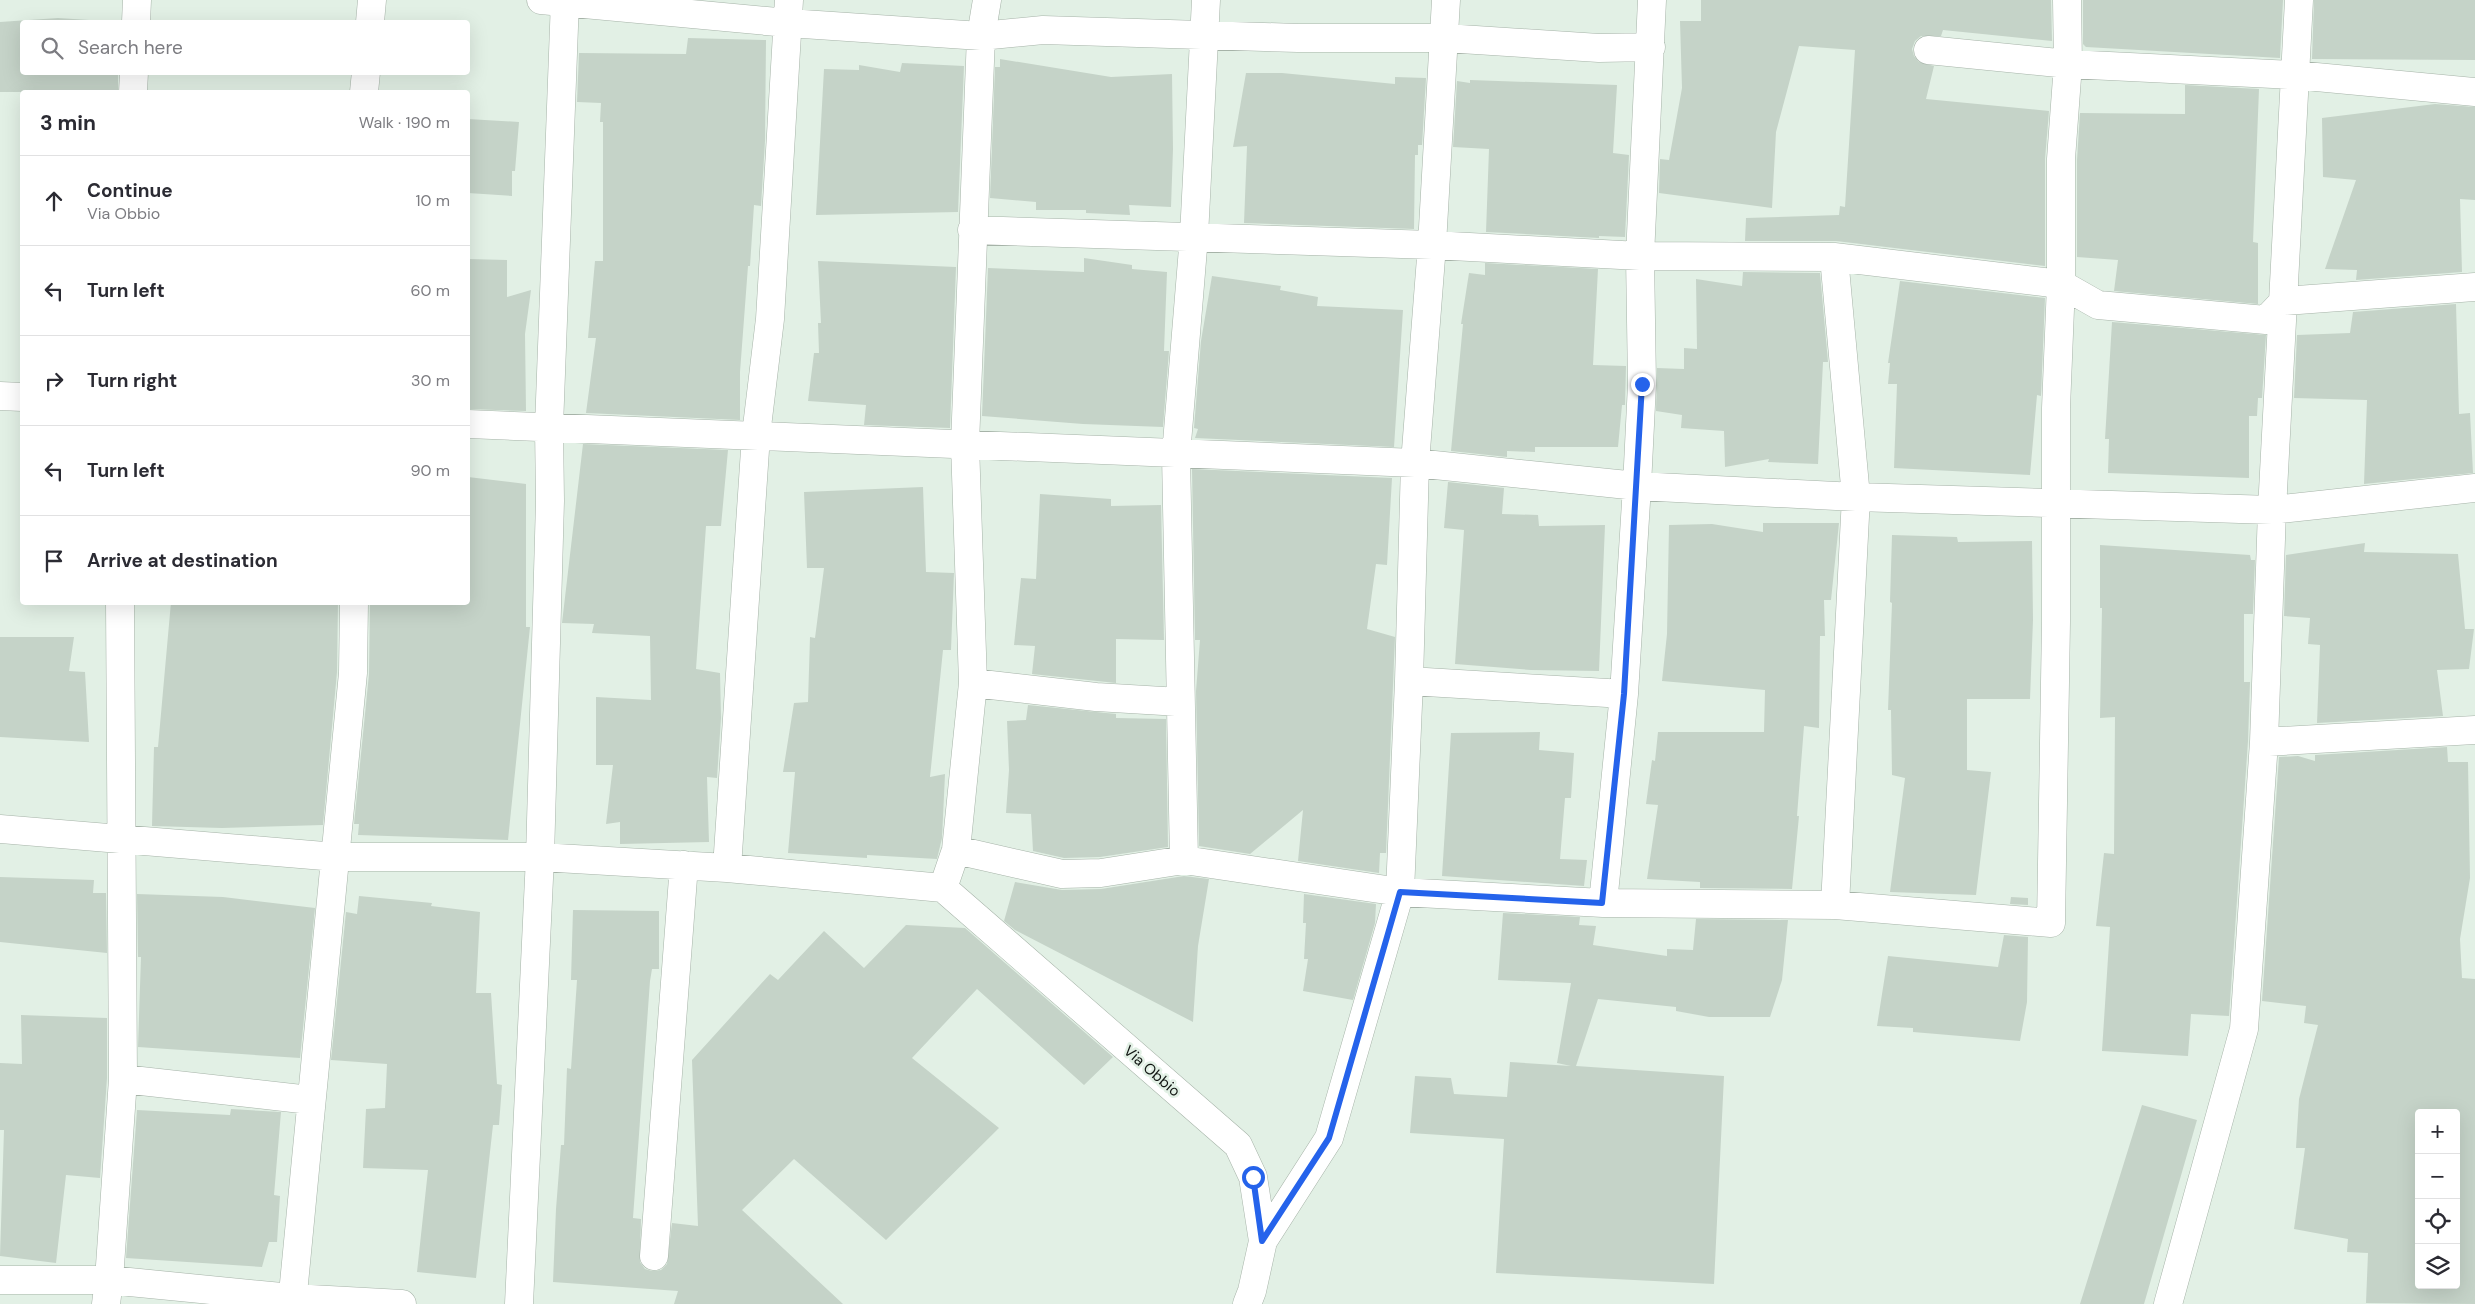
<!DOCTYPE html>
<html lang="en">
<head>
<meta charset="utf-8">
<style>
	:root { --surface:#fff; --page:#f2f2f3; --text:#2b2b33; --muted:#7c7c81; --line:#e1e1e2 }
	body { margin:0; font-family:"DM Sans",sans-serif; background:var(--page); color:var(--text) }
	.controls { position:absolute; right:15px; bottom:15px; display:grid; overflow:hidden; border-radius:5px; box-shadow:0 5px 20px #0002 }
	.controls button { width:45px; height:45px; display:grid; place-items:center; padding:0; border:0; border-bottom:1px solid var(--line); background:var(--surface); color:var(--text); font:25px sans-serif }
	.stop { position:absolute; width:15px; height:15px; margin:-11px; border:4px solid #2563eb; border-radius:50%; background:#fff }
	.stop.end { background:#2563eb; border-color:#fff; box-shadow:0 1px 5px #0008 }
	.list { margin:0; padding:0; list-style:none }
	h2 { display:flex; justify-content:space-between; align-items:center; height:65px; margin:0; padding:0 20px; font-size:21px }
	h2 small { font-size:16px; font-weight:400; color:var(--muted) }
	.list li { display:grid; grid-template-columns:32px 1fr auto; gap:15px; align-items:center; box-sizing:border-box; height:90px; padding:0 20px; border-top:1px solid var(--line) }
	.list b { display:block; font-size:19px; white-space:nowrap }
	.list p { margin:0; font-size:16px; white-space:nowrap; color:var(--muted) }
	.list em { font-size:16px; font-style:normal; color:var(--muted) }
	.icon { flex:none; width:28px; height:28px; fill:none; stroke:currentColor; stroke-width:2; stroke-linecap:round; stroke-linejoin:round }
	.map { position:relative; flex:none; width:2475px; height:1304px; overflow:hidden }
	.search { position:absolute; background:var(--surface); box-shadow:0 5px 20px #0002; left:20px; top:20px; width:450px; height:55px; display:flex; align-items:center; gap:12px; box-sizing:border-box; padding:0 18px; border-radius:5px; color:var(--muted); font-size:19px }
	.panel { position:absolute; background:var(--surface); box-shadow:0 5px 20px #0002; left:20px; top:90px; width:450px; height:515px; border-radius:5px }
	.map>svg:first-child { display:block }
	.building { fill:#c5d3c8; fill-rule:evenodd }
	.lines { fill:none; stroke-linecap:round; stroke-linejoin:round }
	.street-casing { stroke:#a6b3a8; stroke-width:29 }
	.street { stroke:#fff; stroke-width:28 }
	.route { stroke:#2563eb; stroke-width:6 }
	.labels { text-anchor:middle; stroke-width:5; stroke-linejoin:round; paint-order:stroke }
	.street-label { font-size:15px; fill:#111512; stroke:#e2f0e5 }
</style>
</head>
<body>
<div class="map">
<svg width="2475" height="1304" viewBox="0 0 2475 1304">
	<rect width="100%" height="100%" fill="#e2f0e5"/>
	<path class="building" d="M1701,0h350l1,41 -109,-11 -2,6h-20l-6,5 -3,8 2,7 5,6 15,4 -8,33 123,12 -4,48v107l-209,-25h-91l1,-23 93,-3 1,-9 5,1 10,-157 -56,-4 -23,86 -4,76 -113,-15 1,-34 9,1 13,-72 -2,-67h21z
		M2083,0h200l-3,58 -194,-11 -3,-3z
		M2314,0h161v60l-163,-1z
		M58,18l63,4h-99v50h96v20h-118v-70z
		M688,38l78,2 -1,101 -4,65 -7,-1 -4,61h-2l-8,106v48l-154,-7 10,-75h-8l7,-77h8v-139h-3l1,-19 -24,-1 2,-49 107,1z
		M1000,59l111,18 61,-3 1,75 -2,58 -42,-2 1,10 -44,-2v-3h-50v-8l-46,-4 5,-131h5z
		M902,63l62,3 -6,146 -142,3 8,-146 35,1v-5l41,7z
		M1246,73h36l113,11v-7l31,1 -4,67h-4v10h-3l-1,74 -170,-6 3,-77 -14,1z
		M1470,80l147,5 -4,68 16,2 -4,82 -26,-1v2l-113,-6 3,-83 -36,-2 4,-66 13,2z
		M2185,85l74,4 -6,153 5,1v61l-144,-13 4,-31 -41,-3v-97l3,-47 105,1z
		M2435,104l40,3v93l-15,-1 2,73 -106,8 1,-10 -32,-1 31,-89 -33,-3 -1,-59z
		M468,119l51,3 -4,49h-3v25l-44,-3z
		M1084,258l48,7v4l35,3 -3,79h5l-6,76 -80,-3 -101,-8 6,-148 96,4z
		M468,259l39,1v37l24,-7 -6,44 1,77 -58,-2z
		M818,261l138,6 -6,161 -86,-3 2,-20 -58,-4 6,-48h5l-1,-30h3z
		M1485,263l113,6 -5,96 33,1 -1,39h-3l-4,42h-83v5l-28,-1v6l-56,-6 12,-127h-2l8,-51 16,2z
		M1743,272l77,1 8,89h-5l-5,102 -50,-2 1,-3 -44,8 -1,-36 -43,-3 1,-13 -26,-4 1,-43 27,1v-21l13,1 -1,-70 46,7z
		M1212,276l69,10 -1,4 38,7 -1,9 86,4 -9,137 -199,-9 3,-9 -4,-1 7,-87z
		M1900,281l145,17 -4,98 -4,-1 -7,80 -136,-7 3,-84h-9l2,-21h-2z
		M2456,304l3,110 11,-1 3,60 -109,11 3,-84 -73,-2 3,-63 53,-2 3,-21z
		M2112,322l154,13 -4,63h-4l-1,18h-8v62l-141,-5 1,-34h-4z
		M583,444l145,6 -7,76h-15l-10,143 24,4 1,45 -4,60 -10,-1 2,65 -89,2v-22l-14,2 7,-59h-17v-68l55,3 -1,-64 -58,-3 2,-9 -32,-1z
		M1192,469l200,9 -5,87 -11,-1 -9,65 28,8 -9,216h-6l-1,20 -81,-12 5,-51 -53,44 -51,-8 -3,-155 4,-51h-5z
		M468,477l58,7v143h4l-22,213 -150,-5 1,-11h-5l15,-150 1,-72h98z
		M1448,482l56,6 -2,26 36,1 1,11 66,-1 -6,146 -68,-1 -76,-6 9,-134 -20,-2z
		M923,487l3,85 28,1 -3,77h-8l-13,127 15,-3 -3,64 -5,21 -70,-4v3l-79,-5 7,-81h-12l11,-69 14,-1 2,-65 5,1 9,-70h-17l-3,-76z
		M1040,494l71,5v7l50,-1 3,135 -48,-1v44l-84,-9 3,-28 -21,-1 7,-67 15,1z
		M1763,523h76l-8,77h-7l1,36h-5l-1,92 -15,-2 -7,90h2l-7,73 -92,-1v-6l-53,-3 11,-74 -12,-1 6,-44 3,1 3,-29h106l1,-42 -103,-9 5,-47 2,-109 43,-1 51,8z
		M1892,535l65,2 1,5 74,-1 1,79 -3,79h-63v71l24,2 -15,123 -86,-3 15,-114 -13,-3 -1,-65h-3l4,-107 -2,-1z
		M2365,543l-1,9 94,2 7,75h9l-5,40 -32,1 6,46 -126,7 3,-78 -12,-1 2,-26 -26,-2 2,-61z
		M2100,545l150,10 1,5h4l-2,54h-9v68h6l-2,59 -19,275 -38,-2 -3,42 -86,-5 8,-124 -14,-1 8,-73 10,1 1,-137 -15,1 2,-110h-2z
		M171,602h167l-1,70 -14,153 -101,3 -70,-2 2,-79h4z
		M0,637h74l-5,34 16,1 4,70 -89,-5z
		M1028,705l88,9v4l50,1 2,128 -68,10 -36,1 -31,-7 -2,-37 -25,-1 3,-43 -2,-49 19,-1z
		M1540,732l-1,18 35,3 -3,45h-6l-5,61 27,1 -3,26 -142,-10 9,-143z
		M2447,747l1,15h20l2,116 -10,61 2,39 13,1v325l-109,-1 2,-50 -21,-1 1,-13 -54,-10 11,-81h-9l3,-49 19,-74 -14,-2 2,-17 -44,-5 17,-244 19,-1 17,5v-6zM2419,1113h37v172h-37z
		M1184,876l25,3 -11,67 -5,76 -178,-92 -11,-9 11,-39 47,8 39,-1z
		M0,877l94,3 -1,13h13l1,60 -107,-11z
		M137,894l86,3 92,11 -15,150 -162,-11 3,-90h-3z
		M1304,894l72,10 -1,19 -22,77 -50,-9 5,-32h-4l2,-36h-3z
		M359,896l73,7 -1,3 49,6 -4,81h15l6,91 5,1 -3,40h-6l-17,153 -59,-6 11,-102 -65,-2 3,-59 19,-1 2,-44 -56,-4 15,-148 11,2z
		M2011,897l17,1v7l-18,-1z
		M573,910l86,1v58h-7l-2,12 -17,237 8,1 -1,43 5,7 7,2 9,-1 6,-6 5,-41 26,3 -6,-166 78,-86 8,6 46,-49 40,37 42,-43 59,3 148,129 -29,28 -107,-96 -65,69 87,70 -113,112 -92,-81 -52,51 101,94h-169l4,-13 -125,-9 3,-73 5,-64h3l3,-77 4,1 6,-89h-6z
		M1503,913l77,4 -1,8 17,1 -3,19 74,11v-7l26,1 3,-31 92,1 -6,60 -12,37h-61l-33,-6v-4l-78,-8 -22,67 148,10 -10,208 -218,-11 8,-134 -94,-6 5,-57 36,2 3,16 53,3 3,-35 61,4 -14,-3 14,-80 -73,-3z
		M2004,935l24,2 -1,65 -7,39 -107,-9v-4l-36,-2 11,-70 110,11z
		M21,1015l86,3v60l-7,100 -34,-3 -10,88 -56,-7 4,-126h-4v-67l22,1z
		M2142,1105l55,15 -53,184h-64z
		M231,1109l50,3 -7,83 6,1 -3,46h-8l-7,25 -136,-9 11,-148 93,5z"/>
	<g class="lines">
		<g class="street-casing">
			<path id="street" d="M541,0l247,23 193,13 62,-6 255,8h147l154,10 52,-1
				M136,22l1,-22
				M370,22l2,-22
				M1928,50l140,14 227,11 180,17
				M133,92l1,-20
				M364,92l2,-20
				M972,230l460,15 208,11 194,1 22,240 -21,408
				M1834,257l227,27 37,21 168,15 18,-19 191,-14
				M0,396l22,1
				M468,424l947,39 222,23 219,11 416,13 203,-22
				M1409,681l215,13
				M973,683l123,14 84,5
				M2264,742l211,-12
				M0,829l336,28h204l187,11 216,20
				M956,850l106,24 39,-1 83,-13 216,32 203,11 232,2 216,18 5,-301v-214l5,-124v-125l7,-95 -1,-64
				M1184,860l-8,-405 18,-219 12,-236
				M727,868l29,-433 14,-116 19,-319
				M943,888l13,-38 17,-167 -8,-239 16,-408 6,-36
				M943,888l295,257 15,32 10,64 -11,50 -5,13
				M1603,903l21,-209 13,-208 5,-102 -2,-128 12,-256
				M123,1079l187,21
				M1263,1241l66,-103 71,-246 9,-211 6,-218 17,-218 14,-245
				M654,1256l30,-391
				M0,1280h109l183,18 110,6
				M106,1304l3,-24 14,-201 -3,-477
				M292,1304l61,-631 1,-71
				M519,1304l21,-447 10,-356 -1,-74 16,-427
				M2168,1304l76,-275 20,-287 8,-232 27,-510"/>
		</g>
		<use href="#street" class="street"/>
	</g>
	<g class="lines">
		<path class="route" d="M1253,1177l9,64 67,-103 71,-246 202,11 22,-209 18,-310"/>
	</g>
	<g class="labels">
		<g class="street-label">
			<text transform="translate(1152 1071) rotate(41)" y="5">Via Obbio</text>
		</g>
	</g>
</svg>
<div class="controls">
<button>+</button>
<button>−</button>
<button><svg class="icon" aria-label="locate" viewBox="0 0 24 24"><circle cx="12" cy="12" r="6"/><path d="M12 2v4M12 18v4M2 12h4M18 12h4"/></svg></button>
<button><svg class="icon" aria-label="layers" viewBox="0 0 24 24"><path d="M12 4l9 5-9 5-9-5zM3 14l9 5 9-5"/></svg></button>
</div>
<div class="stop" style="left:1253px;top:1177px"></div>
<div class="stop end" style="left:1642px;top:384px"></div>
<div class="search"><svg class="icon" aria-label="search" viewBox="0 0 24 24"><circle cx="10" cy="10" r="6"/><path d="M15 15l6 6"/></svg>Search here</div>
<section class="panel">
<h2>3 min<small>Walk · 190 m</small></h2>
<ul class="list">
<li><svg class="icon" aria-label="ahead" viewBox="0 0 24 24"><path d="M12 20V5M6 11l6-6 6 6"/></svg><div><b>Continue</b><p>Via Obbio</p></div><em>10 m</em></li>
<li><svg class="icon" aria-label="left" viewBox="0 0 24 24"><path d="M17 20v-9H6M10 6l-5 5 5 5"/></svg><div><b>Turn left</b></div><em>60 m</em></li>
<li><svg class="icon" aria-label="right" viewBox="0 0 24 24"><path d="M7 20v-9h11M14 6l5 5-5 5"/></svg><div><b>Turn right</b></div><em>30 m</em></li>
<li><svg class="icon" aria-label="left" viewBox="0 0 24 24"><path d="M17 20v-9H6M10 6l-5 5 5 5"/></svg><div><b>Turn left</b></div><em>90 m</em></li>
<li><svg class="icon" aria-label="arrive" viewBox="0 0 24 24"><path d="M6 21V4h12l-3 4 3 4H6"/></svg><div><b>Arrive at destination</b></div></li>
</ul>
</section>
</div>
</body>
</html>
